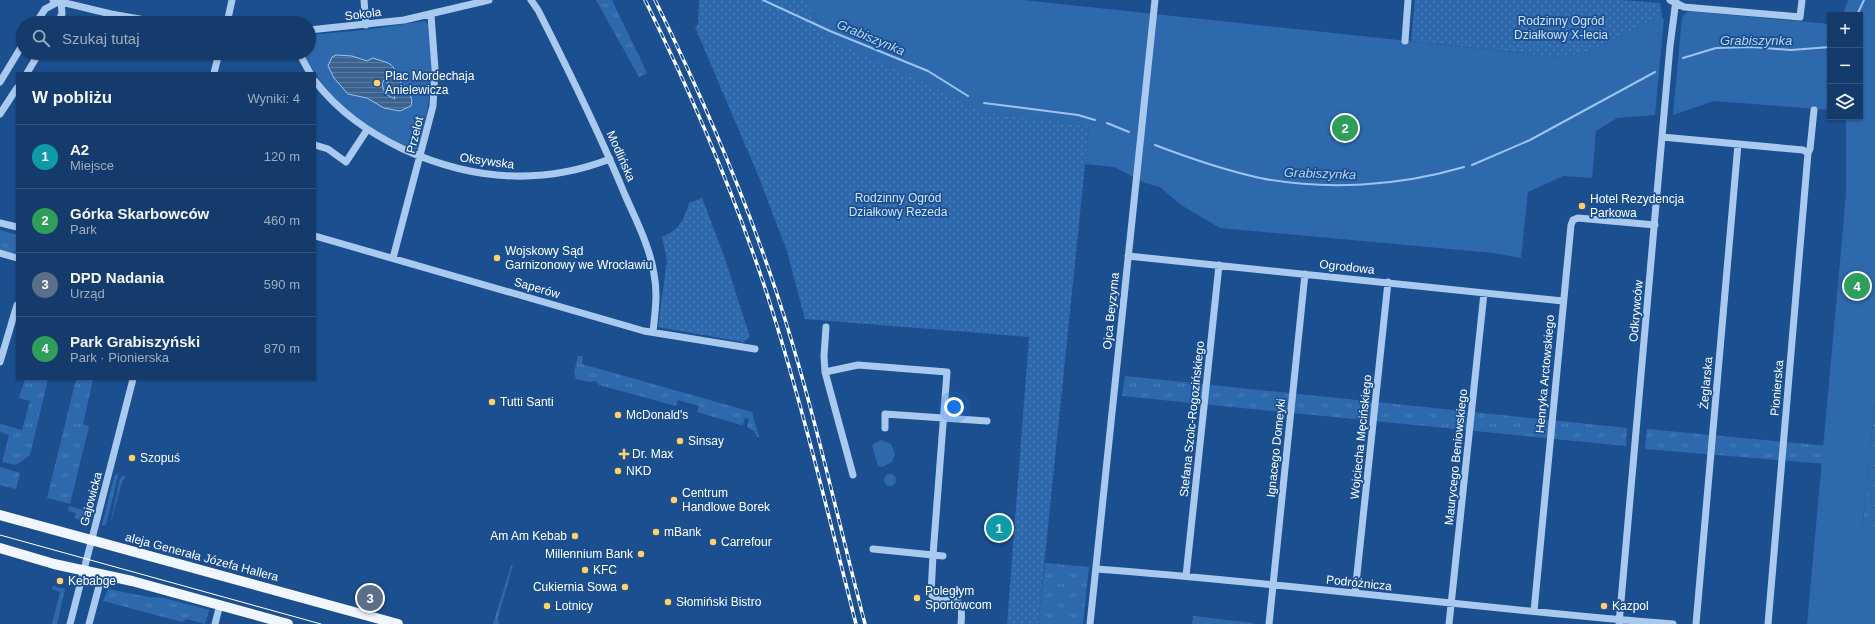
<!DOCTYPE html>
<html lang="pl">
<head>
<meta charset="utf-8">
<style>
	:root { --surface:#143b6b; --page:#214673; --text:#f1f3f6; --muted:#9dadc1; --line:#33557e; --accent:#e797bd }
	body { margin:0; font-family:Helvetica,sans-serif; background:var(--page); color:var(--text) }
	.controls { position:absolute; right:12px; top:12px; display:grid; overflow:hidden; border-radius:0px; box-shadow:0 1px 3px #0004 }
	.controls button { width:36px; height:36px; display:grid; place-items:center; padding:0; border:0; border-bottom:1px solid var(--line); background:var(--surface); color:var(--text); font:20px sans-serif }
	.you { position:absolute; left:954px; top:407px; width:14px; height:14px; margin:-10px; border:3px solid #fff; border-radius:50%; background:#1a73e8; box-shadow:0 0 0 6px #1a73e833 }
	.badge { display:grid; place-items:center; width:26px; height:26px; border-radius:50%; background:var(--accent); color:#fff; font-size:13px; font-weight:700 }
	.pin { position:absolute; translate:-50% -50%; border:2px solid #fff; box-shadow:0 1px 4px #0006 }
	.list { margin:0; padding:0; list-style:none }
	h2 { display:flex; justify-content:space-between; align-items:center; height:52px; margin:0; padding:0 16px; font-size:17px }
	h2 small { font-size:13px; font-weight:400; color:var(--muted) }
	.list li { display:grid; grid-template-columns:26px 1fr auto; gap:12px; align-items:center; box-sizing:border-box; height:64px; padding:0 16px; border-top:1px solid var(--line) }
	.list b { display:block; font-size:15px; white-space:nowrap }
	.list p { margin:0; font-size:13px; white-space:nowrap; color:var(--muted) }
	.list em { font-size:13px; font-style:normal; color:var(--muted) }
	.icon { flex:none; width:22px; height:22px; fill:none; stroke:currentColor; stroke-width:2; stroke-linecap:round; stroke-linejoin:round }
	.map { position:relative; flex:none; width:1875px; height:624px; overflow:hidden }
	.search { position:absolute; background:var(--surface); box-shadow:0 1px 3px #0004; left:16px; top:16px; width:300px; height:44px; display:flex; align-items:center; gap:10px; box-sizing:border-box; padding:0 14px; border-radius:22px; color:var(--muted); font-size:15px }
	.panel { position:absolute; background:var(--surface); box-shadow:0 1px 3px #0004; left:16px; top:72px; width:300px; height:308px; border-radius:0px }
	.map>svg:first-child { display:block }
	.grass { fill:url(#grass-tufts) }
	.park { fill:#2e69ad }
	.garden { fill:url(#garden-dots) }
	.water { fill:url(#water-rules); stroke:#9cc4f0; fill-rule:evenodd }
	.lines { fill:none; stroke-linecap:round; stroke-linejoin:round }
	.stream { stroke:#9cc4f0; stroke-width:2 }
	.minor { stroke:#a9c9ee; stroke-width:7 }
	.major { stroke:#f0f6ff; stroke-width:10 }
	.tram { stroke:#fff; stroke-width:1 }
	.rail-casing { stroke:#fff; stroke-width:3.5 }
	.rail { stroke:#1b4f8f; stroke-width:2; stroke-dasharray:6; stroke-linecap:butt }
	.poi-dot { fill:#ffd166; stroke:#1b4f8f; stroke-width:1.5 }
	.labels { text-anchor:middle; stroke-width:3.5; stroke-linejoin:round; paint-order:stroke }
	.street-label { font-size:12px; fill:#fff; stroke:#1b4f8f }
	.park-label { font-size:12px; fill:#cfe3fa; stroke:#1b4f8f }
	.poi-label { font-size:12px; fill:#fff; stroke:#1b4f8f; text-anchor:start }
	.water-label { font-size:13px; font-style:italic; fill:#b5d3f5; stroke:#1b4f8f }
</style>
</head>
<body>
<div class="map">
<svg width="1875" height="624" viewBox="0 0 1875 624">
	<defs>
		<pattern id="grass-tufts" width="24" height="20" patternUnits="userSpaceOnUse"><rect width="24" height="20" fill="#2e69ad"/><path d="M3 7l-1-3M5 7V3M7 7l1-3M15 17l-1-3M17 17v-4M19 17l1-3" fill="none" stroke="#4d80b9"/></pattern>
		<pattern id="garden-dots" width="8" height="8" patternUnits="userSpaceOnUse"><rect width="8" height="8" fill="#2e69ad"/><path d="M2 2h.1M6 6h.1" fill="none" stroke="#4d80b9" stroke-width="1.8" stroke-linecap="round"/></pattern>
		<pattern id="water-rules" width="6" height="5" patternUnits="userSpaceOnUse"><rect width="6" height="5" fill="#3c6290"/><path d="M0 2.5h6" fill="none" stroke="#597aa1"/></pattern>
	</defs>
	<rect width="100%" height="100%" fill="#1b4f8f"/>
	<path class="grass" d="M596,0h16l35,73 -8,4z
		M0,230l17,5v19l-17,-4z
		M578,356h5l-1,8 170,48 7,25h-2l-3,-6 -7,-4 2,-8 -4,-1 -2,7h-2l-44,-13 2,-6 -21,-6 -2,6 -77,-21 -3,-4 -6,1 -14,-3 -2,-6z
		M1125,376l502,52 -1,18 -504,-50z
		M25,379h23l-18,76 -14,10 -14,-3 7,-27 -9,-3v-8l22,6 8,-29 -11,-3z
		M76,379h23l-1,1h-5l-10,44 6,2 -19,78 -23,-6z
		M1875,402v128l-13,2z
		M1647,429l182,17 -2,18 -182,-15z
		M0,467l20,6 -4,16 -16,-4z
		M119,472l-13,53h-4l12,-48z
		M123,476h3l-4,6 -12,43 10,-47z
		M69,506l17,5 -1,8 -3,2 -8,-3 2,-5 -8,-2z
		M1045,563l44,4 -6,57h-45z
		M513,565l-15,52 1,7h-6l18,-58z
		M53,586l12,3 -8,35h-5l8,-32 -8,-3z
		M108,589l41,8 15,1 45,12 -4,14 -18,-5 -5,3 -79,-21z
		M1193,616l60,7v1h-61z"/>
	<path class="park" d="M805,0h218l537,57 29,-5 60,-31 13,-4 2,2 -9,96 -38,3 -21,13 -4,47 -29,-2 -35,16 -7,66 -28,-5 -273,-25 -39,-23 -21,-18 -15,-4 -31,-16 -29,-3 4,-38 -108,-14 -44,-23 -111,-52z
		M1848,0h27v402l-13,129 13,-1v94h-68l35,-384 4,-49v-74h14v-102h-17z
		M1688,11l142,13v86l-116,-9 -41,14 9,-98z
		M425,21l4,3c5,48 2,79 -11,125l-4,1c-53,-25 -83,-46 -111,-97h6v-18l55,-5z
		M881,440l10,4 4,10 -3,8 -10,5 -4,-1 -6,-21z
		M884 480a6 6 0 1 1 12 0a6 6 0 1 1-12 0Z"/>
	<path class="garden" d="M699,0h106l21,37 111,52 44,23 108,14 -51,498h-31l22,-287 -224,-18 -18,-68 -29,-76 -63,-148 3,-2z
		M1415,0h206l39,3 2,14 -13,4 -60,31 -29,5 -149,-16z
		M702,198l22,58 26,81 -7,5 -85,-15 9,-67 -5,-23c17,-7 22,-17 27,-34z"/>
	<path class="water" d="M336,55l16,1 15,5 6,-3c5,2 11,3 15,5 8,4 8,11 12,18 4,8 15,14 11,25l-11,5 -16,-3 -17,-10 -19,-4 -14,-16 -6,-12 4,-9zM384,80l3,1 1,7 5,3 2,8 -10,-5 -3,-10z"/>
	<g class="lines">
		<path class="stream" d="M763,0l67,31 98,40 40,25
			M1857,15l7,-15
			M1683,58l33,-10 36,-1 39,3 39,-3
			M984,103l94,12 17,5
			M1107,123l22,9
			M1155,145c34,13 69,25 105,33 66,13 139,8 204,-11
			M1472,165l58,-25 125,-68"/>
		<path class="minor" d="M53,0l58,14 51,9
			M364,0l2,25
			M531,0l7,10c31,61 61,122 87,185 11,25 25,52 29,79 4,20 1,38 -1,58
			M1670,0l14,7 116,10 2,-17
			M36,23l9,-14 15,-8
			M57,23l5,-9 -1,-14
			M227,23l5,-23
			M309,30l95,-10 85,-20
			M1405,41l3,-41
			M299,53l11,20
			M27,73l12,-20
			M214,73l5,-20
			M315,81c24,31 53,51 88,68 68,31 137,37 207,10
			M0,82l23,-38
			M0,114l17,-26
			M1662,137l141,13 5,3
			M315,145l13,4 18,13 21,-32
			M0,223l17,4
			M315,236l329,95 111,18
			M0,253l17,5
			M1128,256l435,45
			M393,258l40,-152 2,-37 -4,-54
			M0,362l17,-57
			M825,372l-1,-16 2,-29
			M885,428v-14l102,7
			M853,475l-28,-103 33,-7 89,7 -14,183 10,1
			M873,549l60,6 -2,39c13,19 34,-13 30,30
			M1096,569c192,14 384,40 577,55
			M1186,576l33,-311
			M1355,593l33,-311
			M1534,611l37,-386 2,-5 5,-2 77,7
			M70,624l63,-245
			M89,624l13,-49
			M215,624l5,-20
			M1090,624l65,-624
			M1269,624l36,-350
			M1449,624l35,-331
			M1619,624l51,-578 6,-46
			M1696,624l42,-480
			M1768,624l40,-471 2,-4 4,-39"/>
		<path class="major" d="M0,515l398,109
			M0,548l54,16 78,17 156,43"/>
		<path class="tram" d="M0,535l321,89"/>
		<g class="rail-casing">
			<path id="rail" d="M645,0c47,95 89,193 122,294 35,109 61,220 89,330
				M655,0c46,94 88,191 121,291 36,109 60,222 89,333"/>
		</g>
		<use href="#rail" class="rail"/>
	</g>
	<g class="poi-dot">
		<circle cx="377" cy="83" r="4"/>
		<circle cx="1582" cy="206" r="4"/>
		<circle cx="497" cy="258" r="4"/>
		<circle cx="492" cy="402" r="4"/>
		<circle cx="618" cy="415" r="4"/>
		<circle cx="680" cy="441" r="4"/>
		<path d="M622 448h4v4h4v4h-4v4h-4v-4h-4v-4h4z"/>
		<circle cx="132" cy="458" r="4"/>
		<circle cx="618" cy="471" r="4"/>
		<circle cx="674" cy="500" r="4"/>
		<circle cx="656" cy="532" r="4"/>
		<circle cx="575" cy="536" r="4"/>
		<circle cx="713" cy="542" r="4"/>
		<circle cx="641" cy="554" r="4"/>
		<circle cx="585" cy="570" r="4"/>
		<circle cx="60" cy="581" r="4"/>
		<circle cx="625" cy="587" r="4"/>
		<circle cx="917" cy="598" r="4"/>
		<circle cx="668" cy="602" r="4"/>
		<circle cx="547" cy="606" r="4"/>
		<circle cx="1604" cy="606" r="4"/>
	</g>
	<g class="labels">
		<g class="street-label">
			<text transform="translate(363 14) rotate(-7)" y="4">Sokola</text>
			<text transform="translate(415 135) rotate(-76)" y="4">Przelot</text>
			<text transform="translate(621 156) rotate(66)" y="4">Modlińska</text>
			<text transform="translate(487 161) rotate(8)" y="4">Oksywska</text>
			<text transform="translate(1347 267) rotate(6)" y="4">Ogrodowa</text>
			<text transform="translate(537 288) rotate(16)" y="4">Saperów</text>
			<text transform="translate(1111 311) rotate(-84)" y="4">Ojca Beyzyma</text>
			<text transform="translate(1636 311) rotate(-85)" y="4">Odkrywców</text>
			<text transform="translate(1545 374) rotate(-85)" y="4">Henryka Arctowskiego</text>
			<text transform="translate(1706 383) rotate(-85)" y="4">Żeglarska</text>
			<text transform="translate(1777 388) rotate(-85)" y="4">Pionierska</text>
			<text transform="translate(1192 419) rotate(-84)" y="4">Stefana Szolc-Rogozińskiego</text>
			<text transform="translate(1361 437) rotate(-84)" y="4">Wojciecha Męcińskiego</text>
			<text transform="translate(1276 448) rotate(-84)" y="4">Ignacego Domeyki</text>
			<text transform="translate(1456 457) rotate(-84)" y="4">Maurycego Beniowskiego</text>
			<text transform="translate(91 499) rotate(-75)" y="4">Gajowicka</text>
			<text transform="translate(202 557) rotate(15)" y="4">aleja Generała Józefa Hallera</text>
			<text transform="translate(1359 583) rotate(6)" y="4">Podróżnicza</text>
		</g>
		<g class="park-label">
			<text x="1561" y="25">Rodzinny Ogród<tspan x="1561" dy="14">Działkowy X-lecia</tspan></text>
			<text x="898" y="202">Rodzinny Ogród<tspan x="898" dy="14">Działkowy Rezeda</tspan></text>
		</g>
		<g class="poi-label">
			<text x="385" y="80">Plac Mordechaja<tspan x="385" dy="14">Anielewicza</tspan></text>
			<text x="1590" y="203">Hotel Rezydencja<tspan x="1590" dy="14">Parkowa</tspan></text>
			<text x="505" y="255">Wojskowy Sąd<tspan x="505" dy="14">Garnizonowy we Wrocławiu</tspan></text>
			<text x="500" y="406">Tutti Santi</text>
			<text x="626" y="419">McDonald's</text>
			<text x="688" y="445">Sinsay</text>
			<text x="632" y="458">Dr. Max</text>
			<text x="140" y="462">Szopuś</text>
			<text x="626" y="475">NKD</text>
			<text x="682" y="497">Centrum<tspan x="682" dy="14">Handlowe Borek</tspan></text>
			<text x="664" y="536">mBank</text>
			<text x="567" y="540" text-anchor="end">Am Am Kebab</text>
			<text x="721" y="546">Carrefour</text>
			<text x="633" y="558" text-anchor="end">Millennium Bank</text>
			<text x="593" y="574">KFC</text>
			<text x="68" y="585">Kebabge</text>
			<text x="617" y="591" text-anchor="end">Cukiernia Sowa</text>
			<text x="925" y="595">Poległym<tspan x="925" dy="14">Sportowcom</tspan></text>
			<text x="676" y="606">Słomiński Bistro</text>
			<text x="555" y="610">Lotnicy</text>
			<text x="1612" y="610">Kazpol</text>
		</g>
		<g class="water-label">
			<text transform="translate(871 37) rotate(23)" y="5">Grabiszynka</text>
			<text x="1756" y="45">Grabiszynka</text>
			<text transform="translate(1320 173) rotate(2)" y="5">Grabiszynka</text>
		</g>
	</g>
</svg>
<div class="controls">
<button>+</button>
<button>−</button>
<button><svg class="icon" aria-label="layers" viewBox="0 0 24 24"><path d="M12 4l9 5-9 5-9-5zM3 14l9 5 9-5"/></svg></button>
</div>
<div class="you"></div>
<div class="pin badge" style="left:999px;top:528px;background:#0f9aa8">1</div>
<div class="pin badge" style="left:1345px;top:128px;background:#2e9e5b">2</div>
<div class="pin badge" style="left:370px;top:598px;background:#5c6f8a">3</div>
<div class="pin badge" style="left:1857px;top:286px;background:#2e9e5b">4</div>
<div class="search"><svg class="icon" aria-label="search" viewBox="0 0 24 24"><circle cx="10" cy="10" r="6"/><path d="M15 15l6 6"/></svg>Szukaj tutaj</div>
<section class="panel">
<h2>W pobliżu<small>Wyniki: 4</small></h2>
<ul class="list">
<li><span class="badge" style="background:#0f9aa8">1</span><div><b>A2</b><p>Miejsce</p></div><em>120 m</em></li>
<li><span class="badge" style="background:#2e9e5b">2</span><div><b>Górka Skarbowców</b><p>Park</p></div><em>460 m</em></li>
<li><span class="badge" style="background:#5c6f8a">3</span><div><b>DPD Nadania</b><p>Urząd</p></div><em>590 m</em></li>
<li><span class="badge" style="background:#2e9e5b">4</span><div><b>Park Grabiszyński</b><p>Park · Pionierska</p></div><em>870 m</em></li>
</ul>
</section>
</div>
</body>
</html>
